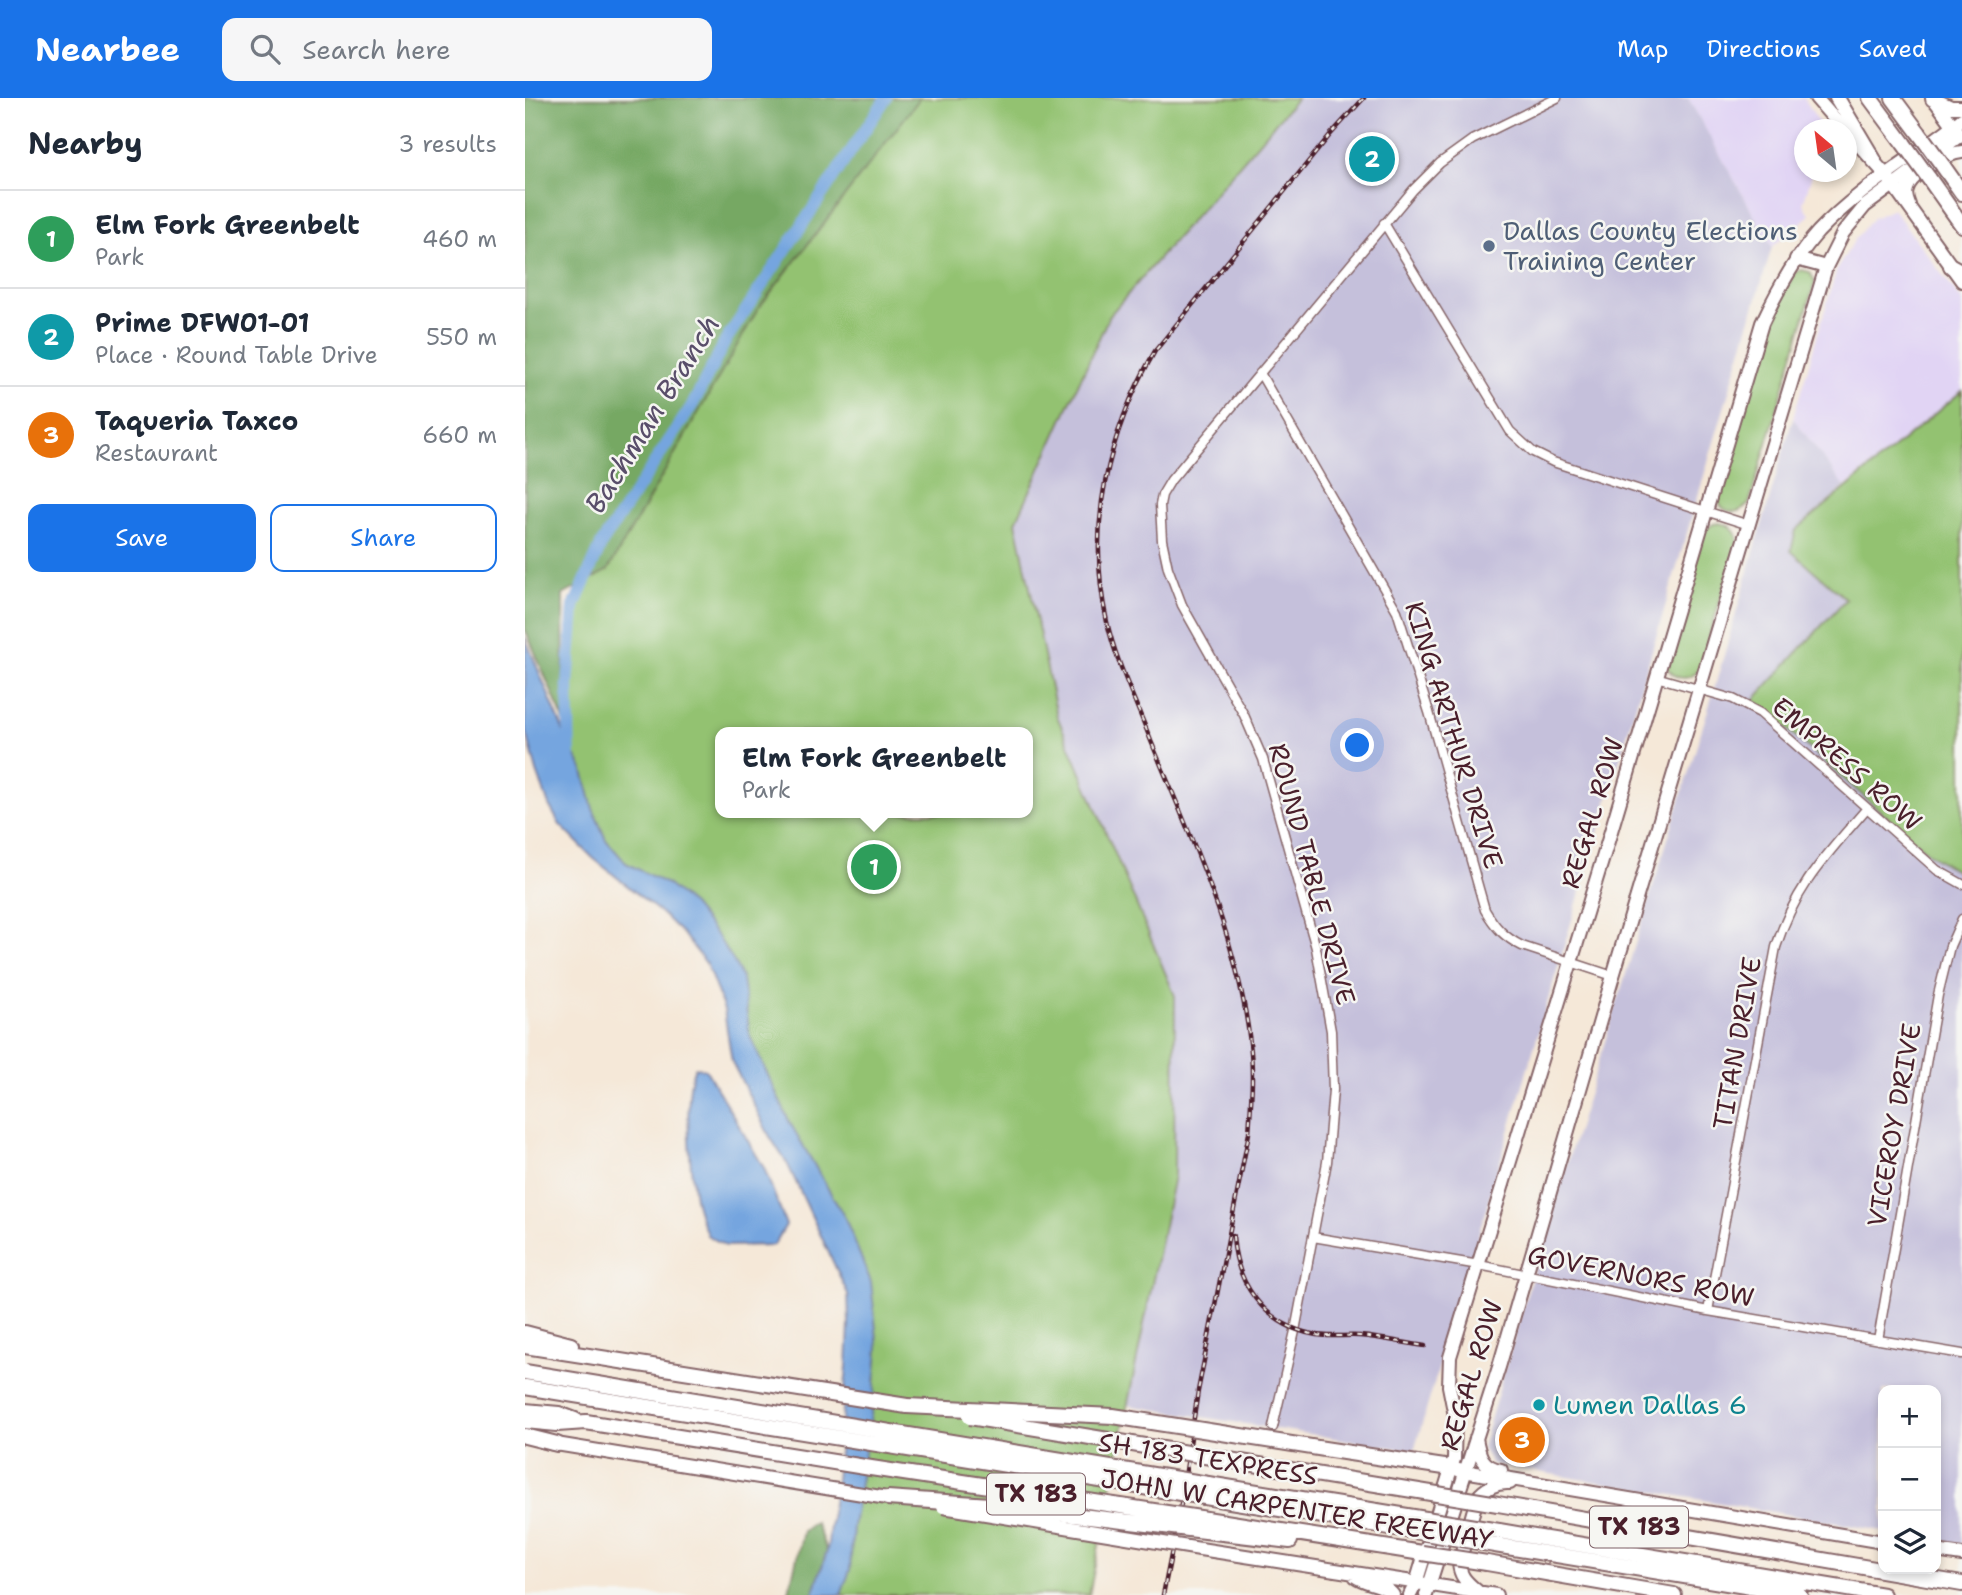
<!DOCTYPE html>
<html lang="en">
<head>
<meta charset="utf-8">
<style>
	:root { --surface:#fff; --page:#f6f6f7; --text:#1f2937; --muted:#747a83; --line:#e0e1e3; --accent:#1a73e8 }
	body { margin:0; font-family:"Shantell Sans",sans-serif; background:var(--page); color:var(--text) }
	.controls { position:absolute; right:21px; bottom:21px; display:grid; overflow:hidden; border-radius:14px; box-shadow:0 4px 10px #0003 }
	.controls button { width:63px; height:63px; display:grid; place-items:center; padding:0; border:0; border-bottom:2px solid var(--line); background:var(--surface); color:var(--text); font:35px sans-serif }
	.compass { position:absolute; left:1269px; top:21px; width:63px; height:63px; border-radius:50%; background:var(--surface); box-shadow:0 4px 10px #0003; rotate:331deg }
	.you { position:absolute; left:833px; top:648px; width:24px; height:24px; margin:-18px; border:5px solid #fff; border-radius:50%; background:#1a73e8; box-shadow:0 0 0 10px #1a73e833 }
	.badge { display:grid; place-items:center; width:46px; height:46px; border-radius:50%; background:var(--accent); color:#fff; font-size:23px; font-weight:700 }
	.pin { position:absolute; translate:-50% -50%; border:4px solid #fff; box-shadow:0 2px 7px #0006 }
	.popup { position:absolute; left:190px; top:629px; width:318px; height:91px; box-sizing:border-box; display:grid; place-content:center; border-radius:14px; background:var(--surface); filter:drop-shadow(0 2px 5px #0005); font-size:23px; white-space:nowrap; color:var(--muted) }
	.popup b { font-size:26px; color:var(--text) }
	.popup::after { content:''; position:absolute; left:50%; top:100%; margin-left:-14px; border:14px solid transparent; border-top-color:var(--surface) }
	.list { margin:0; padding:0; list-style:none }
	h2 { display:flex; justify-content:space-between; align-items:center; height:91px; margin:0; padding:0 28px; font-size:30px }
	h2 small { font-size:23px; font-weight:400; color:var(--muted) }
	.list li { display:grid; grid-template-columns:46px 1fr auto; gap:21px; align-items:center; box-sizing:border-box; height:98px; padding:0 28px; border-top:2px solid var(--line) }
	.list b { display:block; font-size:26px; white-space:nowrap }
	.list p { margin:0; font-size:23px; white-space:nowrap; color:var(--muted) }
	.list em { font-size:23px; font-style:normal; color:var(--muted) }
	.actions { display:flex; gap:14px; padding:21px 28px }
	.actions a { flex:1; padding:16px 0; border:2px solid var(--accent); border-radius:14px; text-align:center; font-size:24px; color:var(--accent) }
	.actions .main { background:var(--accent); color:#fff }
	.icon { flex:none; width:38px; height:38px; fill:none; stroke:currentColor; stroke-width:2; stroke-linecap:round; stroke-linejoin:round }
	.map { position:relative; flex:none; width:1437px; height:1497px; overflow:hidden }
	header { display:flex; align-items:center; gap:42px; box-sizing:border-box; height:98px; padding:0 35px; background:var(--accent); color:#fff }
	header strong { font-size:33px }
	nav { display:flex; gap:38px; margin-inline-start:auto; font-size:24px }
	.search { width:490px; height:63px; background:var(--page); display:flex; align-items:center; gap:18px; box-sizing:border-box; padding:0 24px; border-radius:14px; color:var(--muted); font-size:26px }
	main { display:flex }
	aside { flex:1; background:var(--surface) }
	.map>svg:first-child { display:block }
	.built { fill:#e1d4f4 }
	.industrial { fill:#c5c0db }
	.green { fill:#93c271; stroke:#6e704e; stroke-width:2; fill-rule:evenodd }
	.forest { fill:#76a863; stroke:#606447; stroke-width:2 }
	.water { fill:#74a5df; stroke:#5f6285; stroke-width:2 }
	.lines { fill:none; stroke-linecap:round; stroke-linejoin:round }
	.river { stroke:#74a5df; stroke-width:12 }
	.minor-casing { stroke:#866568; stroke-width:11 }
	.secondary-casing { stroke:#866568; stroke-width:16 }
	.motorway-casing { stroke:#866568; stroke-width:18 }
	.minor { stroke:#fff; stroke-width:8 }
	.secondary { stroke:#fff; stroke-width:12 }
	.motorway { stroke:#fff; stroke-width:14 }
	.rail-casing { stroke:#4a1f2b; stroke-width:4.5 }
	.rail { stroke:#f6f6f2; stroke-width:2; stroke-dasharray:5; stroke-linecap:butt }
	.secondary-bridge-casing { stroke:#866568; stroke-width:16; stroke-linecap:butt }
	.motorway-bridge-casing { stroke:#866568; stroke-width:18; stroke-linecap:butt }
	.secondary-bridge { stroke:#fff; stroke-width:12 }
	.motorway-bridge { stroke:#fff; stroke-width:14 }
	.service-dot { fill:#5c6f8a; stroke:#f6f6f2; stroke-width:2.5 }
	.culture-dot { fill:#0f9aa8; stroke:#f6f6f2; stroke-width:2.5 }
	.labels { text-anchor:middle; stroke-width:5; stroke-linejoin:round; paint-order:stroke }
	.shield { fill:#f6f6f2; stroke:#7e6067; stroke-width:2 }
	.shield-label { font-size:24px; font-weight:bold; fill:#4a1f2b }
	.service-label { font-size:26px; fill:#4e5e75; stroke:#f6f6f2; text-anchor:start }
	.street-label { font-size:26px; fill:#4a1f2b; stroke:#f6f6f2 }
	.culture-label { font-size:26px; fill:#0d838f; stroke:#f6f6f2; text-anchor:start }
	.water-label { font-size:28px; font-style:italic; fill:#594e6a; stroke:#f6f6f2 }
</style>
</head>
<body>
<header>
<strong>Nearbee</strong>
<div class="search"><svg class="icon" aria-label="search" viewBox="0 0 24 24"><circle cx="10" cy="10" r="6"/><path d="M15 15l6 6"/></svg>Search here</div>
<nav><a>Map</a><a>Directions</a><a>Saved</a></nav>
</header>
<main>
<aside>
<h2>Nearby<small>3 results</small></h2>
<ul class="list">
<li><span class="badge" style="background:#2e9e5b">1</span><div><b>Elm Fork Greenbelt</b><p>Park</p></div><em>460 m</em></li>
<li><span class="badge" style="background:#0f9aa8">2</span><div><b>Prime DFW01-01</b><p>Place · Round Table Drive</p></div><em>550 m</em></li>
<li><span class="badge" style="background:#e8710a">3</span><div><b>Taqueria Taxco</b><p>Restaurant</p></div><em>660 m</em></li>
</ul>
<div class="actions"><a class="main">Save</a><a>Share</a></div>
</aside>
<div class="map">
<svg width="1437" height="1497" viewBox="0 0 1437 1497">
	<rect width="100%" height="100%" fill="#f6f6f2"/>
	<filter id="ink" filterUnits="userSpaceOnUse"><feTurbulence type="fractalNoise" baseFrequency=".0143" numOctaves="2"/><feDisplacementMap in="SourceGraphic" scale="14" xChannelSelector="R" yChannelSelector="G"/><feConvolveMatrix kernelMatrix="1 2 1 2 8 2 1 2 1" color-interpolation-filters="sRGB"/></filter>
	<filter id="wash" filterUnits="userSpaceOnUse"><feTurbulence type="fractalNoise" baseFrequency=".00686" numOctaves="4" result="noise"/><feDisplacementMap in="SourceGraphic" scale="28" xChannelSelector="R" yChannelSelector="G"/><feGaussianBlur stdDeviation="1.57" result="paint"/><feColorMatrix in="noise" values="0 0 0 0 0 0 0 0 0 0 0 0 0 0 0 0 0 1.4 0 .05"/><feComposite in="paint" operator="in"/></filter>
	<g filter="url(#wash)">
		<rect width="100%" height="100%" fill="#f5e8d8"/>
		<path class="built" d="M1163,0h116l19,31 -18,1v42h8l-10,31 7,12 -38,32z
			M1368,111l69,92v90l-117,96 -52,-69 44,-149 19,-31 17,-20z"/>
		<path class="industrial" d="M772,0h391l84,149 -358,1204 -287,-46 47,-229 1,-180 -118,-280 -41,-194 93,-206z
			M1268,320l52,69 -49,43 50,69 81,253 35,23v670l-26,-5v-150h-53v141l-391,-67 -10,-16 51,-175 178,-573z"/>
		<path class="green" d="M361,0h411l-188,218 -93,206 41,194 118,280 -1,180 -85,419h-256l16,-91 3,-247 -102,-202 -21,-80 -143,-142 -18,-40 3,-44 -3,-64 6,-79 28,-63zM195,634h308v81h-308z
			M1277,172l8,2 5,10 -66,222c-13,13 -30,9 -33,-10l45,-153 11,-26 23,-43z
			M1437,293v484l-35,-23 -173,-152 92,-101 -55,-48 5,-21z
			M1194,425c11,1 17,7 19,18l-39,129c-11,12 -25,10 -33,-4l38,-135 9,-7z"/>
		<path class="forest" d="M0,0h395l-162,211 -150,261 -45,25 1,126 -39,-92z
			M290,1424l12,29 -14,44h-25l15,-64z"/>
		<path class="water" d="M0,540l46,111 11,18 11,42 13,31 20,23 41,21 25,21 26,32 16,25 8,17 8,57 39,85 56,97 26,64 7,67 -4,47 -21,130 -3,44 -9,25h-28l14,-44 11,-89 9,-96 2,-42 -1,-30 -60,-129 -19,-30 -37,-73 -8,-52 -18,-47 -24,-30 -21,-20 -68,-55 -33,-33 -11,-20 -12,-33 -12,-46z
			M170,969l11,3 58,98 22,57 -12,20 -48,1 -19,-11c-4,-12 -10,-24 -12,-37 -5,-30 -12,-104 0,-131z"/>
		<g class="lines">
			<path class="river" d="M45,666l-2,-79 6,-79 28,-63 91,-139 33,-64 160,-242"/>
		</g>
	</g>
	<g filter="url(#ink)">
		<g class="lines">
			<g class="minor-casing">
				<path id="minor" d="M859,125l126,208 23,21 20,10 196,63
					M735,275l137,238 32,101 56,198c10,17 19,27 37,36l91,30
					M1131,579l77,22 27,14 177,157 25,14
					M788,1139l166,28 229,46 254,43
					M1183,1213l68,-364c20,-62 50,-91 91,-139
					M1353,1242l60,-345 12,-49 12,-27
					M748,1329l22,-96 32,-169 6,-72 -2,-59 -15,-83 -53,-189 -19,-44 -62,-110 -14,-37 -6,-28 -2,-35 2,-10 9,-15 242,-290 27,-27 32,-23 85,-42"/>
			</g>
			<g class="secondary-casing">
				<path id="secondary" d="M1291,0l28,32
					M1408,0l25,34
					M1411,2l15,7h11
					M1322,34l39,43 76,106
					M1384,107c-2,-5 -4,-11 -2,-16 4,-15 41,-36 55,-37
					M1271,161l30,8
					M951,1340c3,17 6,29 25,32
					M25,1345l337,55
					M933,1372l425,72
					M675,1451l296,46
					M1411,1453l26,4
					M830,1478c12,9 29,7 38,19
					M953,1494c-10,-9 -18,-14 -19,-29l18,-65c9,-11 19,-16 33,-15
					M885,1497l6,-12 38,-124 1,-43 -6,-30 1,-29 156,-509 156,-525c15,-32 32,-64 56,-91 42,-45 97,-75 144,-113
					M901,1497l73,-228 114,-391 213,-709 17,-34 22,-27 97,-72"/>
			</g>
			<g class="motorway-casing">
				<path id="motorway" d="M1312,0l37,62
					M1345,0l34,46
					M1368,0l26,35
					M1408,0v1
					M1418,68l19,27
					M1403,79l34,48
					M1426,168l11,6
					M0,1235l46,12
					M0,1248l382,60
					M0,1313l34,3 16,6
					M0,1323l32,3 29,-2 285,46
					M0,1338l32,8
					M825,1355l101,15
					M686,1359l171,28
					M683,1386l169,27
					M680,1399l167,27
					M973,1406l464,80
					M675,1420l222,35
					M672,1432l93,11
					M974,1433l384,64
					M970,1447l305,50
					M962,1465l187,32"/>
			</g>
			<use href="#minor" class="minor"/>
			<use href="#secondary" class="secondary"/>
			<use href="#motorway" class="motorway"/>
			<g class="rail-casing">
				<path id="rail" d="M708,1138c3,47 31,88 79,98 16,4 32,1 48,2 22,2 44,7 65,10
					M638,1497l17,-85 18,-119 51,-258c2,-30 5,-60 1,-90 -12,-106 -59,-205 -99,-302 -15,-39 -35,-79 -44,-119 -21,-95 0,-188 48,-271l175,-216 34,-37"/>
			</g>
			<use href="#rail" class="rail"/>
			<g class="secondary-bridge-casing">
				<path id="secondary-bridge" d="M418,1409l257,42"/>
			</g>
			<g class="motorway-bridge-casing">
				<path id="motorway-bridge" d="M1394,35l24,33
					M1379,46l24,33
					M0,1274l683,112
					M0,1289l680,110
					M382,1308l206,10 237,37
					M445,1319l241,40
					M346,1370l329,50
					M857,1387l116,19
					M362,1400l103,7 207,25
					M852,1413l122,20
					M847,1426l123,21
					M897,1455l65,10"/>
			</g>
			<use href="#secondary-bridge" class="secondary-bridge"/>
			<use href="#motorway-bridge" class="motorway-bridge"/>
		</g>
	</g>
	<circle class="service-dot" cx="964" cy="148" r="7"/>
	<circle class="culture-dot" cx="1014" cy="1307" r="7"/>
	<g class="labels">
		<g class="shield">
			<rect x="462" y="1375.5" width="98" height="41" rx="5"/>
			<rect x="1065" y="1408.5" width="98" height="41" rx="5"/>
		</g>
		<g class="shield-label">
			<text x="511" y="1404">TX 183</text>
			<text x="1114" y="1437">TX 183</text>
		</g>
		<g class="service-label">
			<text x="978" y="142">Dallas County Elections<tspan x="978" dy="30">Training Center</tspan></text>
		</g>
		<g class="street-label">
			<text transform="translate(929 637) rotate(73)" y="9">KING ARTHUR DRIVE</text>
			<text transform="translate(1322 666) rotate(41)" y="9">EMPRESS ROW</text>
			<text transform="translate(1067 715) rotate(-73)" y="9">REGAL ROW</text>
			<text transform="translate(787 776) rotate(75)" y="9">ROUND TABLE DRIVE</text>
			<text transform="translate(1212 945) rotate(-80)" y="9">TITAN DRIVE</text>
			<text transform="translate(1369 1027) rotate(-80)" y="9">VICEROY DRIVE</text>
			<text transform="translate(1116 1178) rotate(11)" y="9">GOVERNORS ROW</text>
			<text transform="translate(946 1277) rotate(-73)" y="9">REGAL ROW</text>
			<text transform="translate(683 1361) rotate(9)" y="9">SH 183 TEXPRESS</text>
			<text transform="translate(772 1411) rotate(9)" y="9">JOHN W CARPENTER FREEWAY</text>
		</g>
		<g class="culture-label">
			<text x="1028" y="1316">Lumen Dallas 6</text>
		</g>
		<g class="water-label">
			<text transform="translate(127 316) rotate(-58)" y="10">Bachman Branch</text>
		</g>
	</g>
</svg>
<div class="controls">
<button>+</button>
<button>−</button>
<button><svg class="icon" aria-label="layers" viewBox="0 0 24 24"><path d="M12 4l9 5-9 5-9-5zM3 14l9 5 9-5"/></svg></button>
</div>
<svg class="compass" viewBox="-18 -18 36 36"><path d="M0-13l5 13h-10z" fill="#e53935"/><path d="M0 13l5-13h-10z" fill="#747a83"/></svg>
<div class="you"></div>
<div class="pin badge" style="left:349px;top:769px;background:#2e9e5b">1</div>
<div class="popup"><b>Elm Fork Greenbelt</b>Park</div>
<div class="pin badge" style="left:847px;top:61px;background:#0f9aa8">2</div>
<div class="pin badge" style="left:997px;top:1342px;background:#e8710a">3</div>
</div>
</main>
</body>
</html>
